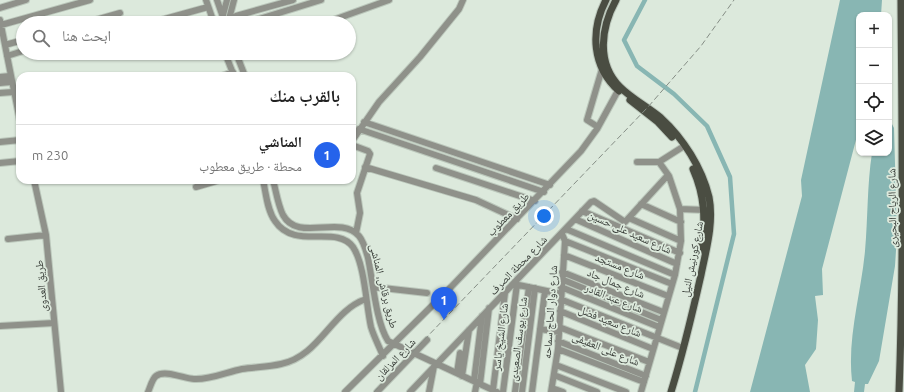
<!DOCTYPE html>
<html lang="ar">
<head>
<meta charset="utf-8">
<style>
	:root { --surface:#fff; --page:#f2f2f2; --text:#222; --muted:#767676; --line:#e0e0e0; --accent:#2563eb }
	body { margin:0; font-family:Ubuntu,"Noto Naskh Arabic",sans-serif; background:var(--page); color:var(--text); direction:rtl }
	.controls { position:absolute; right:12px; top:12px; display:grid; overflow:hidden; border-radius:8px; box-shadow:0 1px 3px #0004 }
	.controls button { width:36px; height:36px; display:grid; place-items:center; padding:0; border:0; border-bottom:1px solid var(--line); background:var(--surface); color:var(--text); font:20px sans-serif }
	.you { position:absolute; left:544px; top:216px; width:14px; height:14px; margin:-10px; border:3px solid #fff; border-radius:50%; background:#1a73e8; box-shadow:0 0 0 6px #1a73e833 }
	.badge { display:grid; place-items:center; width:26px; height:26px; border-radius:50%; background:var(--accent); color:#fff; font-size:13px; font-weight:700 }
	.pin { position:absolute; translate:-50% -33px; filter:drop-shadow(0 1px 2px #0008) }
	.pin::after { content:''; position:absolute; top:21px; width:14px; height:12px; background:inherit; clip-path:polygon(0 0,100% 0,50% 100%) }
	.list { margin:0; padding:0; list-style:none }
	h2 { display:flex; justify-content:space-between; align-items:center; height:52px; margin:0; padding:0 16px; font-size:17px }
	h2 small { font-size:13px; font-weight:400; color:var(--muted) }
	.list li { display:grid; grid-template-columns:26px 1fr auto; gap:12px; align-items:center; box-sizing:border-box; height:60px; padding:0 16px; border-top:1px solid var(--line) }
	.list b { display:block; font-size:15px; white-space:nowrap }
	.list p { margin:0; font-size:13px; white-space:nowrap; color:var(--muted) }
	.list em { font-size:13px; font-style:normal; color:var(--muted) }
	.icon { flex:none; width:22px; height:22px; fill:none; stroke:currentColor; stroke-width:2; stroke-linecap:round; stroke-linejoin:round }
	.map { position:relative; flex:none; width:904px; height:392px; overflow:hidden; direction:ltr }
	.search { position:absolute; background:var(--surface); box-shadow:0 1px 3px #0004; left:16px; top:16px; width:340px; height:44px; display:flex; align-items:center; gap:10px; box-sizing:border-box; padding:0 14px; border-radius:22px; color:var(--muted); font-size:15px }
	.panel { position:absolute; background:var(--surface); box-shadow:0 1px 3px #0004; left:16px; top:72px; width:340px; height:112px; border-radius:12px; direction:rtl }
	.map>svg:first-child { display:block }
	.water { fill:#88b6b3 }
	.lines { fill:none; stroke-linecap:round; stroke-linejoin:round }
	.canal { stroke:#88b6b3; stroke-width:4.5 }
	.minor-casing { stroke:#bbc7bb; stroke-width:8 }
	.major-casing { stroke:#bbc7bb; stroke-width:9 }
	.minor { stroke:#8f918a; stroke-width:6 }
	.major { stroke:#4a4d42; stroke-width:7 }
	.rail { stroke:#858d85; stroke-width:1; stroke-dasharray:6 3; stroke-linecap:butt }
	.labels { text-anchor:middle; stroke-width:3.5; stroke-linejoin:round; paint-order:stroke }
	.street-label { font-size:11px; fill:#383d38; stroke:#dce9dc }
</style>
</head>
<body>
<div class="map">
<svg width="904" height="392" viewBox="0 0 904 392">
	<rect width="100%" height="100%" fill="#dce9dc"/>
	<path class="water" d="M840,0h42l-1,15h-22v120l-2,1 -35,133 1,26 -8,1 3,24 -2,29 -11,16 5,27h-60l52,-196 -1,-16z
		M889,118l5,10 3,107 -2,31 -16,95 -11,23h-3l-1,8h-10l1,-10 -3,-1c-5,-43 9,-87 13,-130 3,-33 2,-66 7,-98h17z"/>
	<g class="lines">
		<path class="canal" d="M645,0l-21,40 13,26 37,28 33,32 23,51 4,57 -39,158"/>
		<g class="minor-casing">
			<path id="minor" d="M206,0l8,23
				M217,0l8,23
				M0,8l26,-8
				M223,15l4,-15
				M236,16l57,-16
				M0,20l20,101
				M85,23l35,-10
				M150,23l58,-16
				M228,23l6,-23
				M246,23l75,-23
				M325,23l64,-23
				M1,25l89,-25
				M5,45l18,-5
				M225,53l9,23
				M236,53l9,23
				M7,56l16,-5
				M222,76l11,-4
				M0,77l10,-1
				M0,83l11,-1
				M0,93l13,-1
				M364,122l186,63
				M598,127l-11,-7 15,-51
				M359,129l185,63
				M352,141l27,-39 41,-45 39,-48 4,-9
				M0,142l20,-2
				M352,145l16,6 2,3 -13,39 3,20 -4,20
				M637,162h22l22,-14
				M0,163l20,-2
				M365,167l111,33 41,19
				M436,168l99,33
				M34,180l12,55 15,157
				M263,180c3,13 4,30 12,41 20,30 61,3 78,26 12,18 13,58 18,80 3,10 8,19 12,29
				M273,180c3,11 5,25 10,35 15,28 57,-1 76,21 5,6 7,15 9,22 5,24 8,64 20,83l109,51
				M196,187l24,-7
				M641,204l40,18
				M680,209l25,1
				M582,211l98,42
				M629,218l52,23
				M575,219l102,45
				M566,229l109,46
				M8,239l38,-4
				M565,241l107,43
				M564,255l104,41
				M562,272l101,40
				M561,279l100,41
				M514,284l47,10
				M374,287l53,6
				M561,287l98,40
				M560,299l120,48
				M560,311l93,38
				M0,326l54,-3
				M559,327l90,35
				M540,329l19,3
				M558,341l88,35
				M558,349l86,33
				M556,365l70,27
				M457,373l3,-20
				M554,375l43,17
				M462,376l7,-46
				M474,381l8,-65
				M480,384l9,-76
				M552,388l11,4
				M493,390l12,-97
				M148,392c2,-4 4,-13 8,-16 9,-7 29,3 38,3 16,1 33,-7 48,-10 13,-2 26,-2 39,-5 39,-8 50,-53 85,-65
				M345,392l106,-105 130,-136 16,-22 23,-42
				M377,392l50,-52
				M410,392l181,-190 3,-1 31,21 43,-47
				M429,392l5,-26
				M475,392l2,-10
				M503,392l14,-108
				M515,392l14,-105
				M522,392l13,-104
				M532,392l13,-101
				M551,392l7,-43 7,-108 -3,-7
				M641,392l34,-117 6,-34 -1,-32 -11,-33 -10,-14"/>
		</g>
		<g class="major-casing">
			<path id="major" d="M606,0c-16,31 -14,67 13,91
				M616,0c-15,27 -20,63 4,87 12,12 28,20 41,31 22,20 41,50 48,79 5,26 -3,53 -8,78 -9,40 -18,78 -30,117
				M630,100l28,22 14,15
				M693,169c12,27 13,52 8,81
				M899,392c5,-131 3,-261 2,-392"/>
		</g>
		<use href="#minor" class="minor"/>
		<use href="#major" class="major"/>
		<path class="rail" d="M374,392l274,-285 53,-61 33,-46"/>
	</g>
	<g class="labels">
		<g class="street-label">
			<text transform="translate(892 208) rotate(-91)" y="4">شارع الرياح البحيرى</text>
			<text transform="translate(508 214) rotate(-46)" y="4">طريق معطوب</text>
			<text transform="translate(630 232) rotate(24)" y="4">شارع سعيد على حسين</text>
			<text transform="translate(692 259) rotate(-79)" y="4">شارع كورنيش النيل</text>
			<text transform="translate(518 265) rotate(-46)" y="4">شارع محطة الصرف</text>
			<text transform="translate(620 266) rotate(22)" y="4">شارع مستجد</text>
			<text transform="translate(616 283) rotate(22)" y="4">شارع جمال جاد</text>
			<text transform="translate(41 286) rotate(-95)" y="4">طريق العدوى</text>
			<text transform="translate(384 286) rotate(76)" y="4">طريق برقاش, المناشى</text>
			<text transform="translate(614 298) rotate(22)" y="4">شارع عبد القادر</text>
			<text transform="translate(550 312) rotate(-86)" y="4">شارع دوار الحاج سماحه</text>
			<text transform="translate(610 321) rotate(22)" y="4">شارع سعيد فضل</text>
			<text transform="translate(500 337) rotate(-83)" y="4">شارع الشيخ ياسر</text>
			<text transform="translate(518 339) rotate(-83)" y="4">شارع يوسف الصعيدى</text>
			<text transform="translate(606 349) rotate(22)" y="4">شارع على العفيفى</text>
			<text transform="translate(395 359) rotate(-46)" y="4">شارع المزلقان</text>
		</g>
	</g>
</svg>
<div class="controls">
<button>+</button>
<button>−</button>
<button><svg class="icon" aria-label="locate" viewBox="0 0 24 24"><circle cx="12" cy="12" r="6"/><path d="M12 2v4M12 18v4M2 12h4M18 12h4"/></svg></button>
<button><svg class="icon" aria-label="layers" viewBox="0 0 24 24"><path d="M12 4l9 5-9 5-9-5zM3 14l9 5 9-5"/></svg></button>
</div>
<div class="you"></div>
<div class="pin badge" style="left:444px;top:320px">1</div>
<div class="search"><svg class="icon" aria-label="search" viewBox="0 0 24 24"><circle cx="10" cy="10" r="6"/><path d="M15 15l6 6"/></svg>ابحث هنا</div>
<section class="panel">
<h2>بالقرب منك<small></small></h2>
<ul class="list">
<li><span class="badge">1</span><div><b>المناشي</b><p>محطة · طريق معطوب</p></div><em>230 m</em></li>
</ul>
</section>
</div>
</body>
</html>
